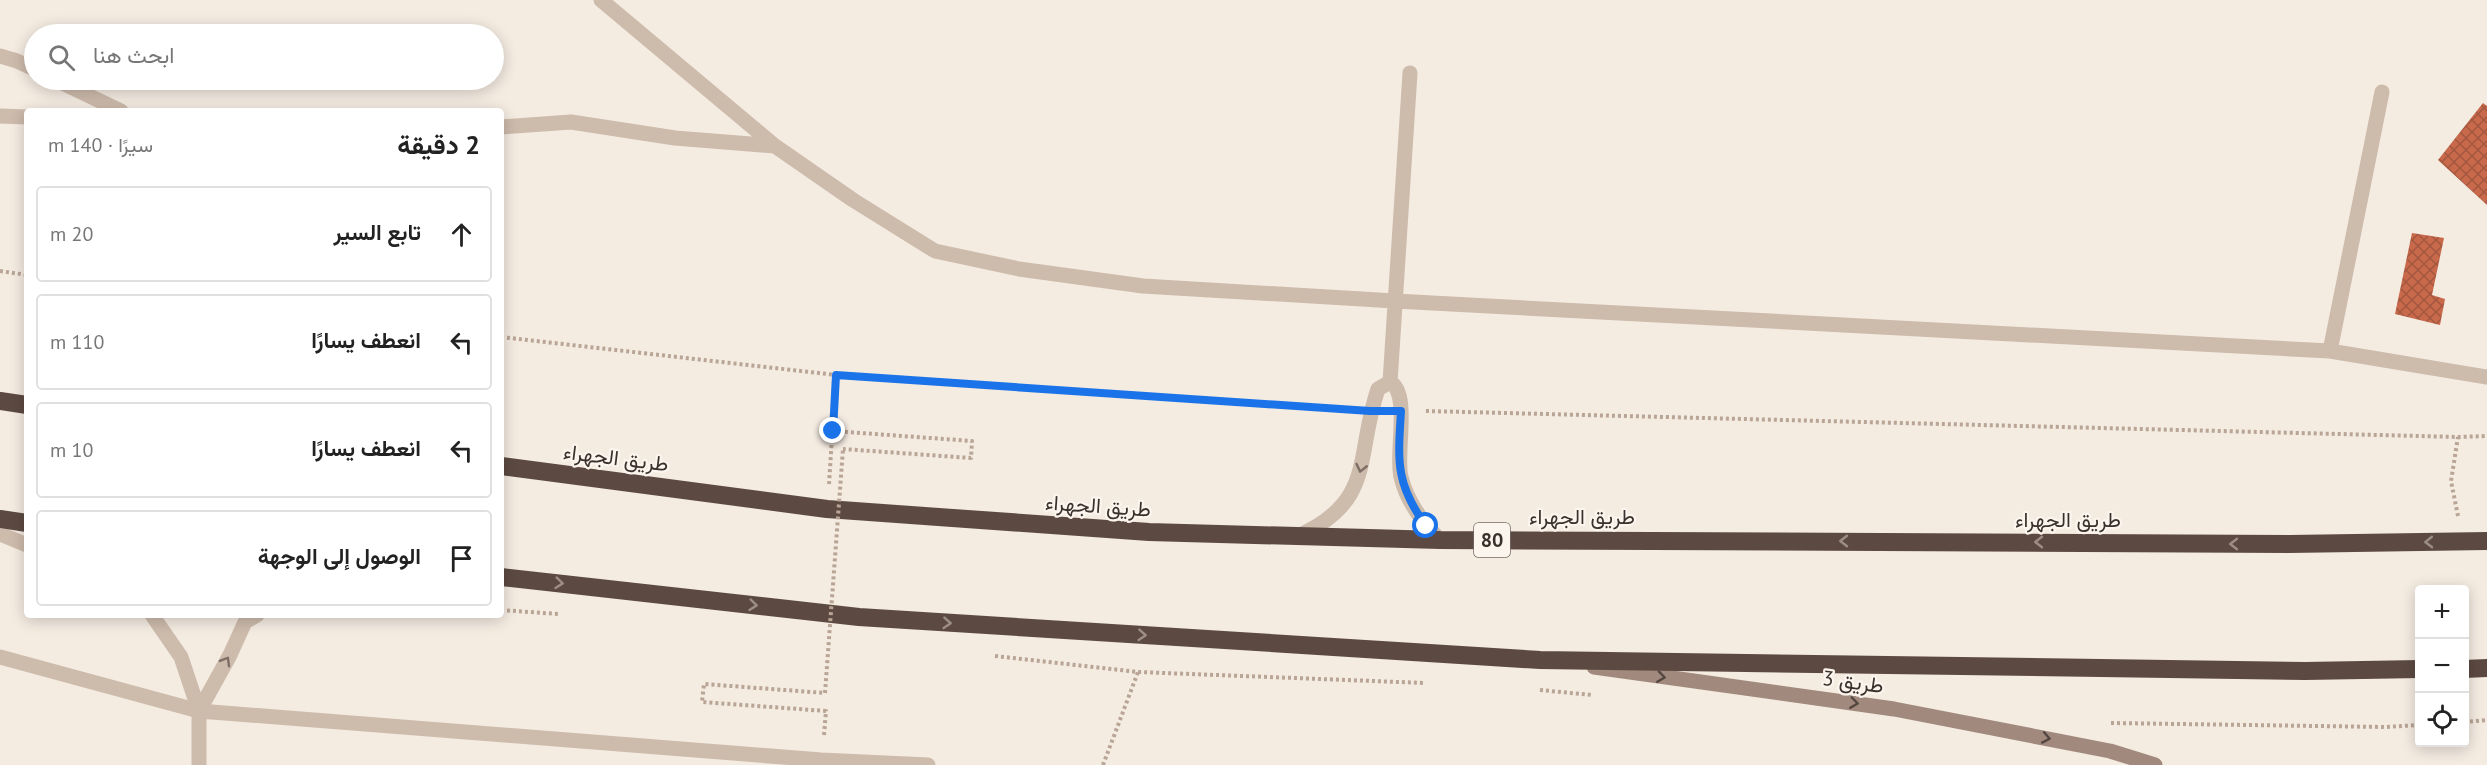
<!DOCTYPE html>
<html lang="ar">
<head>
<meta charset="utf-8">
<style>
	:root { --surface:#fff; --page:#f6f6f6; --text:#222; --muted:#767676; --line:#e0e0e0 }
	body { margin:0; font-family:"PT Sans",Vazirmatn,sans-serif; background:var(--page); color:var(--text); direction:rtl }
	.controls { position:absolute; right:18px; bottom:18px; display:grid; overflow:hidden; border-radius:6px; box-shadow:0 3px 15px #0003 }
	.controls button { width:54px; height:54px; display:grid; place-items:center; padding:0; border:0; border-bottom:2px solid var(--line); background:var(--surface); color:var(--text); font:30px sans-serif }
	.stop { position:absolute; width:18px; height:18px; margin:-14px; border:4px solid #1a73e8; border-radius:50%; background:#fff }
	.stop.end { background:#1a73e8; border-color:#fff; box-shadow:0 2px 6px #0008 }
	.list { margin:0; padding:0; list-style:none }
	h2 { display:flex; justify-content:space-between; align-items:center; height:78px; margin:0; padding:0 24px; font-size:26px }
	h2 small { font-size:20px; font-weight:400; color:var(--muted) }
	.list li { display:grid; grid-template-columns:39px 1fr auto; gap:18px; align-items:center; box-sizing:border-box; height:96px; margin:0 12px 12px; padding:0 12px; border:2px solid var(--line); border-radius:6px }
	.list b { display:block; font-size:22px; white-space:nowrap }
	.list em { font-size:20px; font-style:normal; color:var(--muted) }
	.icon { flex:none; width:33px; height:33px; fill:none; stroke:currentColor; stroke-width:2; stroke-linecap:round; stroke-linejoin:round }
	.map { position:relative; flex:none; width:2487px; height:765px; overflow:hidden; direction:ltr }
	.search { position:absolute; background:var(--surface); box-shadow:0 3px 15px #0003; left:24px; top:24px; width:480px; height:66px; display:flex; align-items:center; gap:15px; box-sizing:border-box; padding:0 21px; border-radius:33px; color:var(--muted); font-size:22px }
	.panel { position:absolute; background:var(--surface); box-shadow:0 3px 15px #0003; left:24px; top:108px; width:480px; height:510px; border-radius:6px; direction:rtl }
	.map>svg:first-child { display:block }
	.building { fill:url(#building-cross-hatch) }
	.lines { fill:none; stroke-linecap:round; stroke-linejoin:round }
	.path { stroke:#b9a596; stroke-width:4; stroke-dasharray:3 3; stroke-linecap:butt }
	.lane { stroke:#cdbbac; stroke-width:15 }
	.street { stroke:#cdbbac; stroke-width:15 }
	.secondary { stroke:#a18a7d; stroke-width:15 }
	.highway { stroke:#5c4a42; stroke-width:18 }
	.path-bridge { stroke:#b9a596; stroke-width:4; stroke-dasharray:3 3; stroke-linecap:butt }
	.oneway { stroke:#7d6f65 }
	.oneway2 { stroke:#9c8e87 }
	.oneway3 { stroke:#544640 }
	.route { stroke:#1a73e8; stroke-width:8 }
	.labels { text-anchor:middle; stroke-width:4.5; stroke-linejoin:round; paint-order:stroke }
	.shield { fill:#fbf5ee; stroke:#756b66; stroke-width:1.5 }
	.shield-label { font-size:20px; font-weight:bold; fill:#3b302b }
	.street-label { font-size:21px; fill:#3b302b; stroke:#fbf5ee }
</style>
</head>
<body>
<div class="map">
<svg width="2487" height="765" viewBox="0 0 2487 765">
	<defs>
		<pattern id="building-cross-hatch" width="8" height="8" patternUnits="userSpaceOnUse" patternTransform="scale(1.5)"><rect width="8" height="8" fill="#c8694b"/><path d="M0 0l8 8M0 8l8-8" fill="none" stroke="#a4573f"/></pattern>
	</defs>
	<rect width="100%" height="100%" fill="#f4ebe1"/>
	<path class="building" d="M2483,103l4,3v99l-49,-45z
		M2412,233l32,5 -12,57 13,4 -5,26 -45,-11z"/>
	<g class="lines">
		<path class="path" d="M0,271l27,4
			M501,337l335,38 511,34
			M1426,411l1032,26 29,-1
			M833,431l139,10 -1,17 -128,-9
			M829,484l7,-109
			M2458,516l-7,-35 7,-44
			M501,610l57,4
			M995,656l143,16 287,11
			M1540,690l52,5
			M2464,722l23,-2
			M2111,723l274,4 35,-2
			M824,735l2,-24 -124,-9 2,-18 121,9
			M1103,765l35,-93"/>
		<path class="lane" d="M601,0l174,146
			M0,56l17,5 17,8
			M56,80l65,31
			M0,116l27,1
			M501,127l70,-5 104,16 100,8 78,54 82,51 84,18 124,17 252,15 935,50 157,26
			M2330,351l52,-259
			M1390,382l20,-309
			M1390,382c21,11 5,72 11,95 6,25 21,45 39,63
			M1298,536c78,-35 57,-80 80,-147l12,-7
			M0,657l199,54"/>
		<path class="street" d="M0,534l27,11
			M152,615l29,42 18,54v54
			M199,711l622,49 107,5
			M199,711l31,-56 15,-33 12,-7"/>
		<path class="secondary" d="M1594,667l300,42 216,42 45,14"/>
		<path class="highway" d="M0,401l27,4
			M501,466l326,43 322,23 291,8 849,4 198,-3
			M0,519l27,4
			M501,577l358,40 681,43 765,11 115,-2
			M2464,669l23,-1"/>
		<path class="path-bridge" d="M825,693l18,-244"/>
	</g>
	<defs><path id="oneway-chevron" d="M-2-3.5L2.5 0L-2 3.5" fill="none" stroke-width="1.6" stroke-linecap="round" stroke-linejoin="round" transform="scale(1.5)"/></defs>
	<g class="oneway">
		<use href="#oneway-chevron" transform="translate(1361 468) rotate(103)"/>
		<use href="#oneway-chevron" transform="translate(226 661) rotate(-60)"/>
	</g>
	<g class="oneway2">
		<use href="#oneway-chevron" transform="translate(1844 541) rotate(-180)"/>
		<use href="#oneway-chevron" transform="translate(2039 542) rotate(-180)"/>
		<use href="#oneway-chevron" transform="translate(2429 542) rotate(179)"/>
		<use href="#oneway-chevron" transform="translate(2234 544) rotate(-180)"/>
		<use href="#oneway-chevron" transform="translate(559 583) rotate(6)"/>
		<use href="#oneway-chevron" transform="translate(753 605) rotate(6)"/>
		<use href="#oneway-chevron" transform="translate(947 623) rotate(4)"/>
		<use href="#oneway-chevron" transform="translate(1142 635) rotate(4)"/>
	</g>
	<g class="oneway3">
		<use href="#oneway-chevron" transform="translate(1661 677) rotate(8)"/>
		<use href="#oneway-chevron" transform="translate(1854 703) rotate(8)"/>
		<use href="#oneway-chevron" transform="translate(2046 738) rotate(11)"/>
	</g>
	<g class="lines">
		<path class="route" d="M833,431l3,-56 534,36h31c-3,50 -6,72 25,115"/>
	</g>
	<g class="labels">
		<rect class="shield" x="1474" y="523" width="36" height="34" rx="4.5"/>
		<g class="shield-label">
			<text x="1492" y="547">80</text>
		</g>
		<g class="street-label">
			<text transform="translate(616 458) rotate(7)" y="7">طريق الجهراء</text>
			<text transform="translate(1098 506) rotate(4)" y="7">طريق الجهراء</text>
			<text x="1582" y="524">طريق الجهراء</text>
			<text x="2068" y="527">طريق الجهراء</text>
			<text transform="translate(1853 682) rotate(8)" y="7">طريق 3</text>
		</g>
	</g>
</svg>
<div class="controls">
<button>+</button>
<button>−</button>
<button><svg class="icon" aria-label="locate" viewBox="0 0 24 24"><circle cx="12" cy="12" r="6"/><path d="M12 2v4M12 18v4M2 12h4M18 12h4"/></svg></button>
</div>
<div class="stop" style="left:1426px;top:526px"></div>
<div class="stop end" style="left:833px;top:431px"></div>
<div class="search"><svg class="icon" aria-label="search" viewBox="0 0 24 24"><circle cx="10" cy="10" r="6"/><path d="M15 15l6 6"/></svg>ابحث هنا</div>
<section class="panel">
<h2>2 دقيقة<small>سيرًا · 140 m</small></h2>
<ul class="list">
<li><svg class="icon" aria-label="ahead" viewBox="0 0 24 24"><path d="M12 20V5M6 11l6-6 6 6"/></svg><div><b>تابع السير</b></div><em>20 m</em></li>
<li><svg class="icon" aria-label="left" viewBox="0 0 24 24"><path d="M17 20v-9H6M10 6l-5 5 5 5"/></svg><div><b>انعطف يسارًا</b></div><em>110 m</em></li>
<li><svg class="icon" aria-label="left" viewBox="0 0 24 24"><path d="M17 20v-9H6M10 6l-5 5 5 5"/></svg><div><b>انعطف يسارًا</b></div><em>10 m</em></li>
<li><svg class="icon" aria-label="arrive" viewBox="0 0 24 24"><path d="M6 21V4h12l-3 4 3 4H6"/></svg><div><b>الوصول إلى الوجهة</b></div></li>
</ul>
</section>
</div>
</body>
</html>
